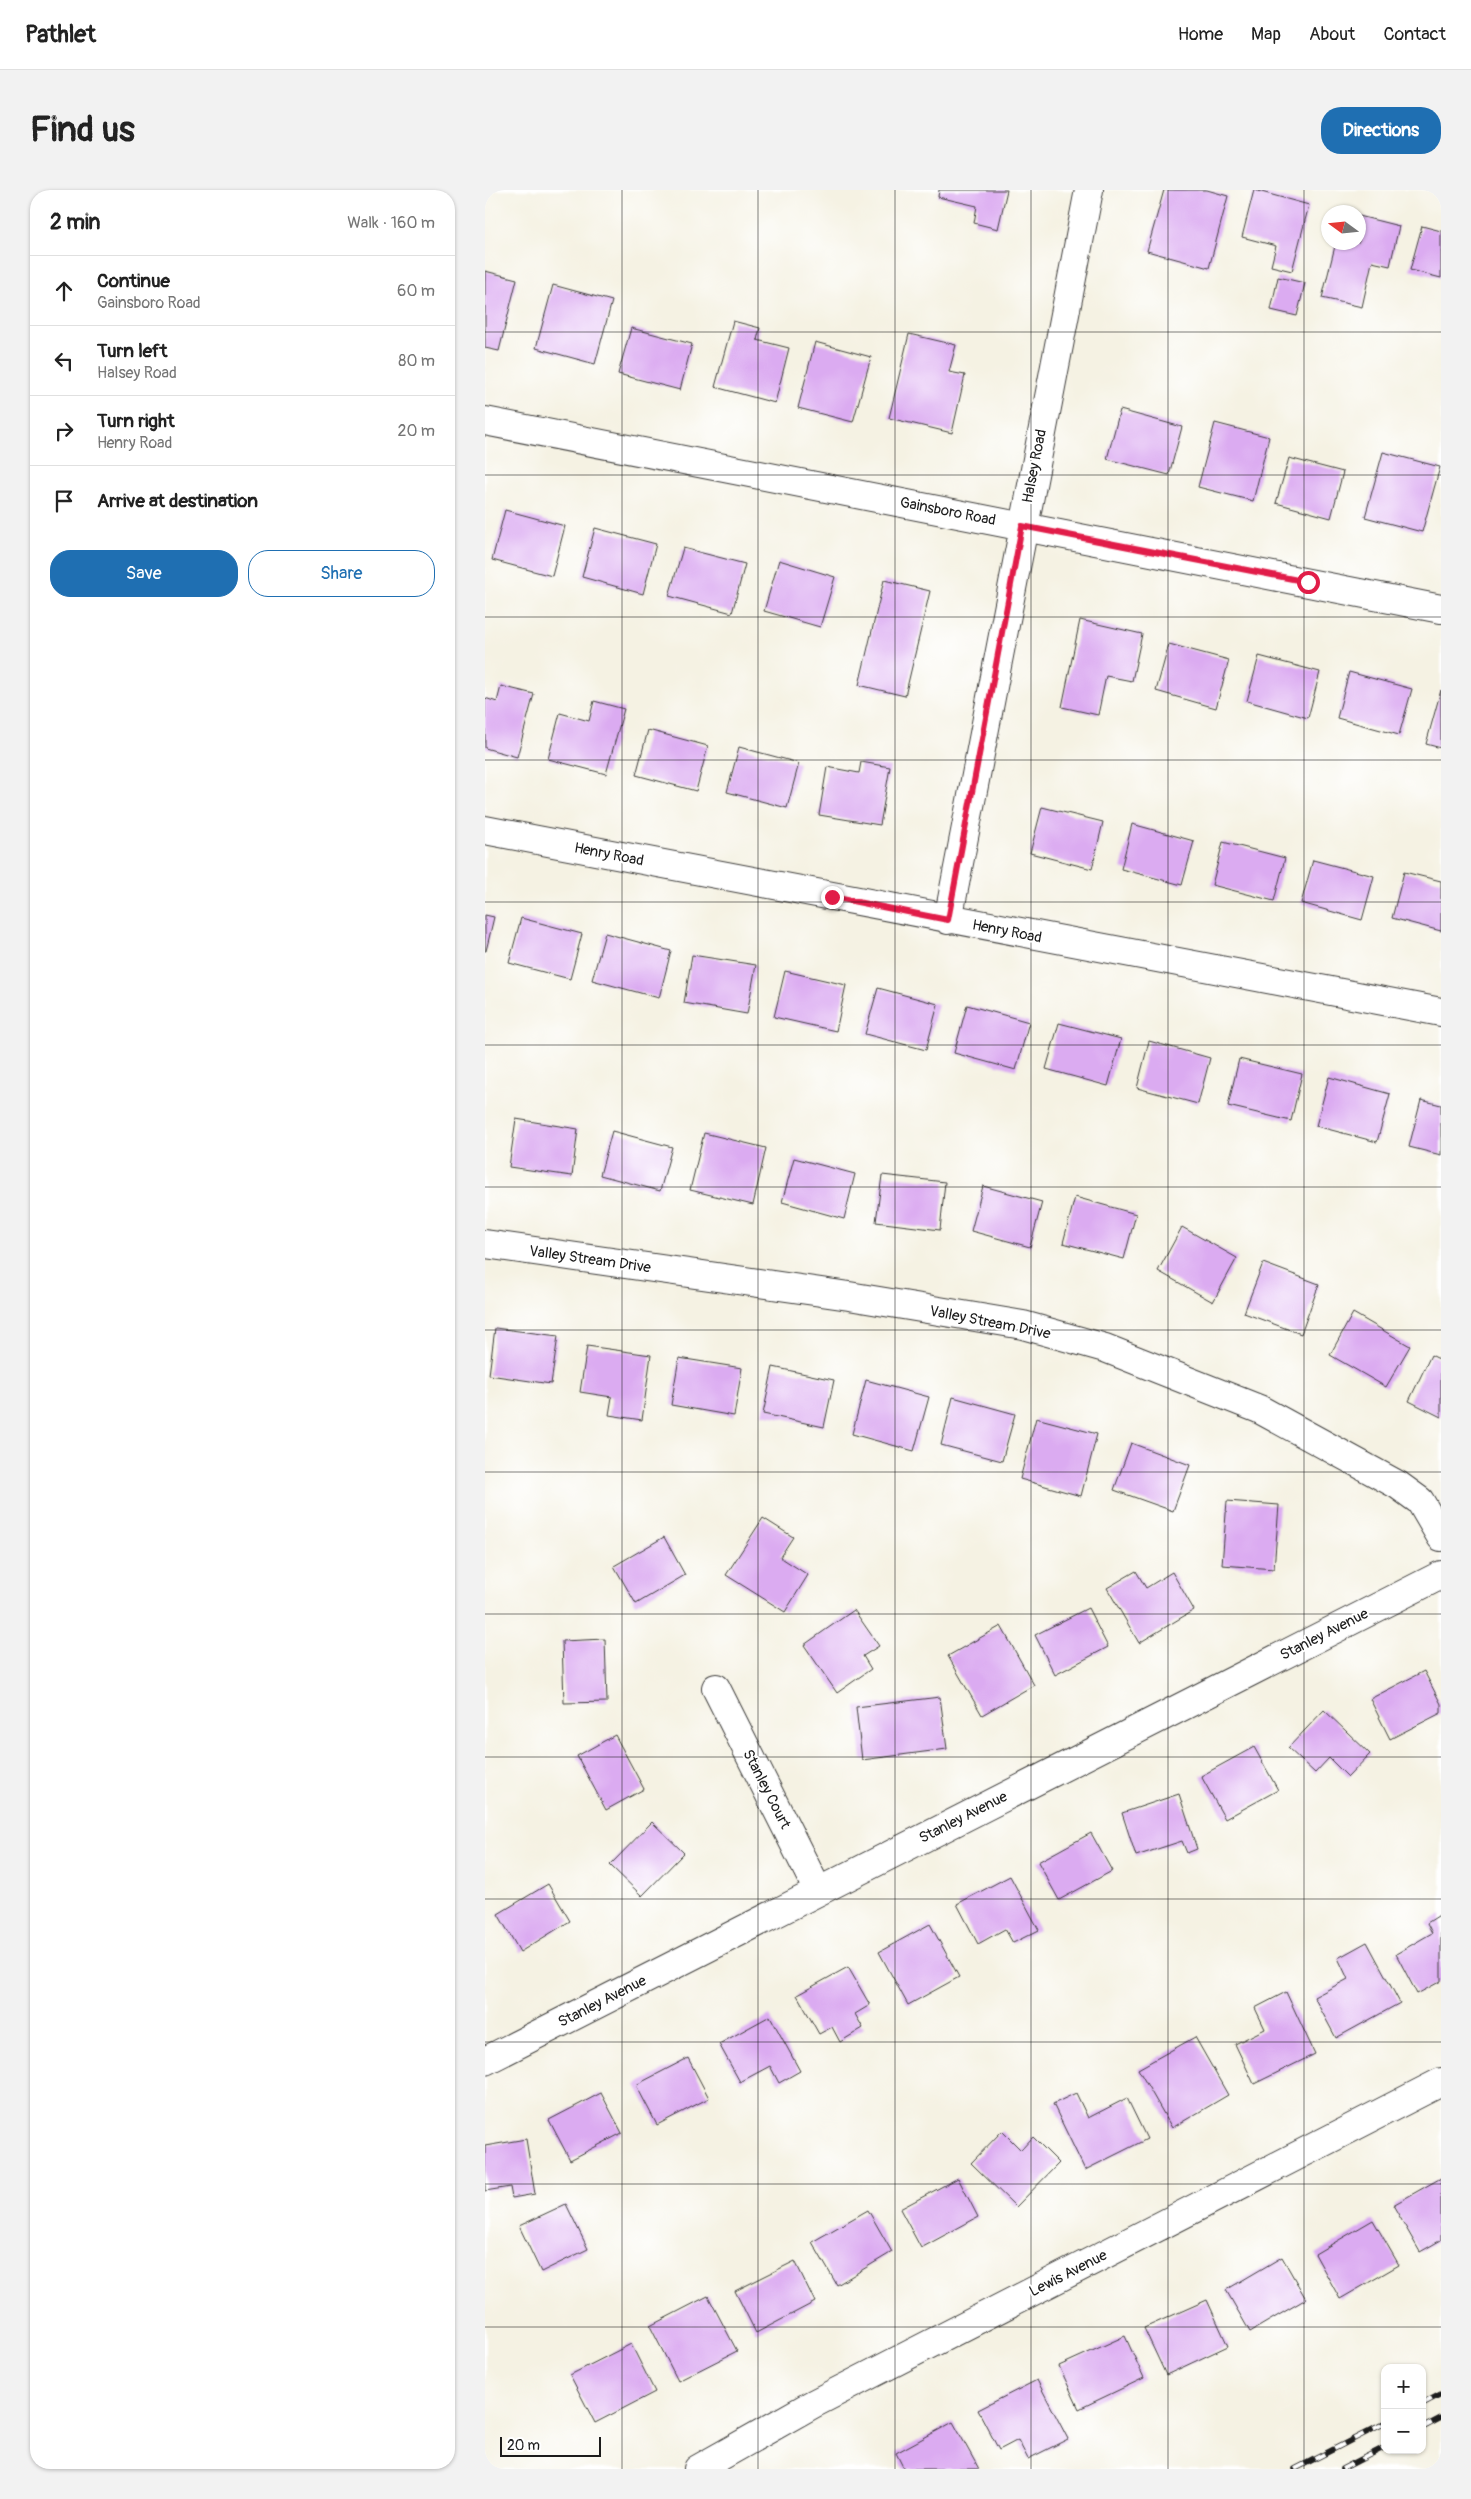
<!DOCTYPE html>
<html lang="en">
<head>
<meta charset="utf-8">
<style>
	:root { --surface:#fff; --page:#f2f2f2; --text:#222; --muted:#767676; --line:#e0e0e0; --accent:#1f6fb2 }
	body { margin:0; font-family:Pangolin,sans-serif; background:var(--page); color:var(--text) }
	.controls { position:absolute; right:15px; bottom:15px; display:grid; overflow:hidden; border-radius:10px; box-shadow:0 1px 4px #0004 }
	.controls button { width:45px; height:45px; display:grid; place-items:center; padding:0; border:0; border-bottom:1px solid var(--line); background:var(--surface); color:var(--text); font:25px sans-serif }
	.compass { position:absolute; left:836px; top:15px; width:45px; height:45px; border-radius:50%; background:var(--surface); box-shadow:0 1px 4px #0004; rotate:285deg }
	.scale { position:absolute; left:15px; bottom:12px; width:101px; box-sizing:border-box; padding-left:5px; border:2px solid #1c1c1c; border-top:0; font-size:14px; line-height:18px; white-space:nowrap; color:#1c1c1c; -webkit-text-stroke:4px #fff; paint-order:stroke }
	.stop { position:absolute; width:15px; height:15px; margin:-11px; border:4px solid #e11d48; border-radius:50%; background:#fff }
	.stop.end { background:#e11d48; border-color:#fff; box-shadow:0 1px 5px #0008 }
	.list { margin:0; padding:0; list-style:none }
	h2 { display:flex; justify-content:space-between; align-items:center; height:65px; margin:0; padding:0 20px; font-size:21px }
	h2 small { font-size:16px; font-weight:400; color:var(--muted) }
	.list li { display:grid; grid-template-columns:32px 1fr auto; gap:15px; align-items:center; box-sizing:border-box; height:70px; padding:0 20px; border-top:1px solid var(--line) }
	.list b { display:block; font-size:19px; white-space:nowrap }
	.list p { margin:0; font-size:16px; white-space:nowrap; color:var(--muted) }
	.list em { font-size:16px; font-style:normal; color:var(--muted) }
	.actions { display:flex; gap:10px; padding:15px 20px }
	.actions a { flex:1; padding:11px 0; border:1px solid var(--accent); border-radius:20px; text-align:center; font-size:18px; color:var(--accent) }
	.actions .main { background:var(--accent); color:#fff }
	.icon { flex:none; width:28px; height:28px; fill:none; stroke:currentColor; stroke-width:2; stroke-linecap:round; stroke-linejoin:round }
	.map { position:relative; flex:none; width:956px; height:2279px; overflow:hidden; border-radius:20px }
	header { display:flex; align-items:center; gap:30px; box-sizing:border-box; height:70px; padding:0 25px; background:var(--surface); border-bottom:1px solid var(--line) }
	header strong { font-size:24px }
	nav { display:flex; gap:28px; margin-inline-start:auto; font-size:18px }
	.intro { display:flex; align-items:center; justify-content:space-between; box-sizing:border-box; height:120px; padding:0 30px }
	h1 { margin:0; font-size:35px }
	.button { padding:12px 22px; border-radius:20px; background:var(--accent); color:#fff; font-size:18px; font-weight:700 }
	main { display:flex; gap:30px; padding:0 30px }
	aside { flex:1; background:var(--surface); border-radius:20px; box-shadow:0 1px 4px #0004 }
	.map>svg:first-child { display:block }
	.building { fill:#dbabf1 }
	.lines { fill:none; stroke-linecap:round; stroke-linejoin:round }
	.street-casing { stroke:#3d3c3a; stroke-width:30 }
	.street { stroke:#fff; stroke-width:28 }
	.rail-casing { stroke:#1c1c1c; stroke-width:5.5 }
	.rail { stroke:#fff; stroke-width:4; stroke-dasharray:11; stroke-linecap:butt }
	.route { stroke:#e11d48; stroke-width:6 }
	.grid { fill:none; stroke:#1c1c1c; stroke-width:1; stroke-opacity:0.55 }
	.labels { text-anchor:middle; stroke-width:4; stroke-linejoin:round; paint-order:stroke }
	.street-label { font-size:15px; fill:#1c1c1c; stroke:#fff }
</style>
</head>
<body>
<header>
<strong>Pathlet</strong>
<nav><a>Home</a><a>Map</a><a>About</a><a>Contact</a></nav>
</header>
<div class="intro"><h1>Find us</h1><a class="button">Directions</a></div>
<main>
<aside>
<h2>2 min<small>Walk · 160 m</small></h2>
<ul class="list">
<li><svg class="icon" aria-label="ahead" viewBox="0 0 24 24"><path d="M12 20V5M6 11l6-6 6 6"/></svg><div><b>Continue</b><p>Gainsboro Road</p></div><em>60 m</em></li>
<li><svg class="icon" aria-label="left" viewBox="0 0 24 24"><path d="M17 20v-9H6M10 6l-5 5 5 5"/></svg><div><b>Turn left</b><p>Halsey Road</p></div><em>80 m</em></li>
<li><svg class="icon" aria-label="right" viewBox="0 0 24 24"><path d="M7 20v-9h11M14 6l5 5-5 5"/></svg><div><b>Turn right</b><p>Henry Road</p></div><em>20 m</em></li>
<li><svg class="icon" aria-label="arrive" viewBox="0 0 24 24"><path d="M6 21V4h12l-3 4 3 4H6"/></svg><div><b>Arrive at destination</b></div></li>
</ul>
<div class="actions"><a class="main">Save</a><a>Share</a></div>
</aside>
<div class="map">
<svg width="956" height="2279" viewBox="0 0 956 2279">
	<rect width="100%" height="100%" fill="#fff"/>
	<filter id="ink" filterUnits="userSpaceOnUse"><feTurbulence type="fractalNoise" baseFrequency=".02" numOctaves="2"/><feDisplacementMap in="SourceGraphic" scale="10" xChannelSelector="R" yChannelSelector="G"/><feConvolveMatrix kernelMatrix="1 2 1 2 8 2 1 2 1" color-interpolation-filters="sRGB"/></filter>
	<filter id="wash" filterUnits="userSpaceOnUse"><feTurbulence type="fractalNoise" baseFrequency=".0096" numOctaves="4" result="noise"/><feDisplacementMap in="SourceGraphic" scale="20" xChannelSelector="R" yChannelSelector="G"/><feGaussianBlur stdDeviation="1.12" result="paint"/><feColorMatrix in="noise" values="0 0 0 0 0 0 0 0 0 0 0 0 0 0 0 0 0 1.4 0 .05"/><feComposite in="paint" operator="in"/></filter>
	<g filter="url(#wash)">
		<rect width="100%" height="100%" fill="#f5f2e3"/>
		<g id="blocks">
			<path class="building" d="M454,0h68l-9,39 -24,-6 3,-17 -39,-9z
				M679,0h43l21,6 -19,72 -62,-17z
				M769,0l55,15 -17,66 -21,-5 5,-20 -34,-9z
				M874,26l40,10 -9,40 -18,-4 -10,45 -40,-9 14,-56h23z
				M937,36l19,5v47l-31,-8z
				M0,81l32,8 -18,72 -14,-3z
				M793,87l27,6 -8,33 -26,-6z
				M68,95l59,16 -17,63 -59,-16z
				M248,131l27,7 -3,12 32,8 -14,55 -60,-16z
				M146,138l61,16 -12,46 -62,-16z
				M424,144l47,11 -7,27 16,3 -13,58 -63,-15z
				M330,152l56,15 -18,65 -55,-14z
				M635,220l62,17 -13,48 -62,-16z
				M730,233l54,14 -16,64 -55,-14z
				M898,262l57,15 -18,65 -57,-15z
				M804,268l54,14 -12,46 -55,-15z
				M20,320l60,16 -13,50 -60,-16z
				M110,338l61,16 -13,50 -61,-17z
				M198,358l62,16 -13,49 -63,-17z
				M294,370l56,17 -15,50 -56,-16z
				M399,390l46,11 -25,105 -46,-11z
				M595,430l62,14 -10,47 -26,-5 -8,39 -36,-8z
				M684,454l60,16 -13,48 -60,-17z
				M774,466l61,16 -12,46 -61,-17z
				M864,482l63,17 -13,46 -62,-17z
				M16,496l33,8 -17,63 -32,-9v-50l12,4z
				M956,500v58l-15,-4z
				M109,511l30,8 -18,65 -58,-15 12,-46 29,8z
				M163,540l60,16 -12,45 -60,-16z
				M254,557l60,16 -12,45 -60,-16z
				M376,572l29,5 -10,58 -61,-10 8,-48 32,6z
				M557,617l61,15 -11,47 -62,-16z
				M647,634l62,17 -12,44 -61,-16z
				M738,652l62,16 -11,43 -62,-16z
				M828,670l61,16 -12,44 -61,-17z
				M919,682l37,9v50l-49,-13z
				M0,725l9,2 -8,34h-1z
				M36,728l61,16 -12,45 -61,-16z
				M120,743l66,18 -12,47 -67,-18z
				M207,765l64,10 -9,49 -63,-11z
				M300,781l61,14 -10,46 -62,-14z
				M393,798l60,16 -12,46 -61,-16z
				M482,815l62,17 -13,48 -62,-17z
				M574,833l62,16 -13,47 -62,-17z
				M664,851l61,17 -12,46 -61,-16z
				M754,869l63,15 -11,47 -63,-15z
				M844,887l61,17 -13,48 -61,-16z
				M936,910l20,5v50l-32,-8z
				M31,929l62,10 -6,47 -63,-9z
				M127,941l60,16 -12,44 -60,-16z
				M219,943l62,15 -13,57 -63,-15z
				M309,968l61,16 -11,45 -62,-17z
				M397,985l63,7 -5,48 -64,-8z
				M498,996l59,16 -12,45 -59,-16z
				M590,1007l61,17 -12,45 -61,-16z
				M697,1037l55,31 -24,44 -55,-31z
				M778,1073l56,21 -18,50 -57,-21z
				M868,1123l57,33 -24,41 -56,-32z
				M10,1138l63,8 -7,48 -62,-9z
				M102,1156l64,9 -9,65 -33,-5 3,-18 -32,-5z
				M946,1165l10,5v57l-32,-16z
				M194,1168l63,10 -8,48 -63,-11z
				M288,1177l61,13 -10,47 -61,-13z
				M381,1190l63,17 -15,54 -62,-17z
				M468,1207l62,17 -13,47 -61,-16z
				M551,1228l61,16 -16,62 -61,-17z
				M646,1253l59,22 -17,46 -59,-21z
				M742,1311l52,4 -5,64 -52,-4z
				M278,1328l30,19 -13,20 28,18 -23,37 -59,-37z
				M179,1347l21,38 -49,29 -22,-38z
				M651,1381l10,17 26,-16 22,38 -55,33 -32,-55z
				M603,1418l20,39 -53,28 -20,-40z
				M369,1420l25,36 -16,10 8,13 -34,24 -33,-48z
				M516,1436l33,59 -52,30 -34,-59z
				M120,1449l2,63 -43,1 -2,-62z
				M939,1481l17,33v9l-51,26 -20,-40z
				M455,1507l7,52 -85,11 -6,-53z
				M839,1520l46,44 -22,23 -19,-19 -14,15 -27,-25z
				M130,1545l29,54 -38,21 -29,-54z
				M769,1557l24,43 -53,29 -24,-43z
				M694,1604l18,55 -10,4 -5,-12 -46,15 -14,-43z
				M167,1632l32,31 -42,43 -32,-31z
				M606,1643l21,38 -53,29 -21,-38z
				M525,1686l29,54 -26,13 -8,-14 -27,15 -21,-40z
				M63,1694l22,37 -50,31 -22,-38z
				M956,1724v67l-24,13 -21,-40 36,-21 -5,-10z
				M445,1734l29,53 -51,28 -29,-53z
				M882,1752l33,61 -64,35 -22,-41 34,-18 -10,-21z
				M363,1777l22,38 -15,9 8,14 -23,14 -8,-15 -13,7 -22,-39z
				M801,1802l29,62 -61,30 -19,-40 30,-15 -10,-21z
				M285,1826l30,55 -21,12 -9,-17 -30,16 -21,-38z
				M710,1847l33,58 -56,33 -34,-59z
				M203,1868l21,40 -52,27 -21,-40z
				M116,1903l21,40 -52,27 -21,-40z
				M591,1903l12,25 39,-20 20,41 -62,31 -32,-66z
				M517,1941l19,19 12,-13 26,26 -43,44 -45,-44z
				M41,1949l9,55 -23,4 -2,-11 -25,4v-45z
				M473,1988l20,39 -57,31 -21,-39z
				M956,1988v62l-21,12 -27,-47z
				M81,2014l22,45 -47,23 -22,-46z
				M383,2020l24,42 -55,33 -25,-43z
				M888,2030l26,45 -59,34 -25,-45z
				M797,2067l24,42 -56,33 -24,-42z
				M310,2071l20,41 -59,31 -21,-42z
				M223,2106l29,55 -59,30 -28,-55z
				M722,2110l21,46 -62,29 -22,-47z
				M640,2146l19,42 -65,31 -20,-43z
				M146,2154l24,48 -60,31 -25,-48z
				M552,2190l31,59 -40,20 -10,-19 -19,10 -21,-40z
				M468,2232l26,47h-75l-8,-16z"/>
		</g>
	</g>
	<g filter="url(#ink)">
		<use href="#blocks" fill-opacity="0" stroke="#3d3c3a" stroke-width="1"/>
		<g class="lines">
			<g class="street-casing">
				<path id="street" d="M0,231l956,188
					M0,640l956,182
					M463,730l141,-730
					M0,1054l364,52 174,29 82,23 154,61 139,76 22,16 21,36
					M231,1498l102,203
					M0,1871l956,-486
					M213,2279l115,-65 628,-322"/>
			</g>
			<use href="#street" class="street"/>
			<g class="rail-casing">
				<path id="rail" d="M937,2214l19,-10
					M937,2238l19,-10
					M810,2279l90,-46
					M857,2279l43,-22
					M955,2279h1"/>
			</g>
			<use href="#rail" class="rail"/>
		</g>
	</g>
	<g class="lines" filter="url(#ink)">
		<path class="route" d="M347,707l116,23 74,-394 286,56"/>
	</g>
	<path class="grid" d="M137,0v2279M273,0v2279M410,0v2279M546,0v2279M683,0v2279M819,0v2279M0,142h956M0,285h956M0,427h956M0,570h956M0,712h956M0,855h956M0,997h956M0,1140h956M0,1282h956M0,1424h956M0,1567h956M0,1709h956M0,1852h956M0,1994h956M0,2137h956"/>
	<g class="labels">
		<g class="street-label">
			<text transform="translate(549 276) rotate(-79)" y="5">Halsey Road</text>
			<text transform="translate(463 321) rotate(11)" y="5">Gainsboro Road</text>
			<text transform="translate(124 664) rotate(11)" y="5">Henry Road</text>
			<text transform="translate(522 741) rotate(11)" y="5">Henry Road</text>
			<text transform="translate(105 1069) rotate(8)" y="5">Valley Stream Drive</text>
			<text transform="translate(505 1132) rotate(11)" y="5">Valley Stream Drive</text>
			<text transform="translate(839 1444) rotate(-27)" y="5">Stanley Avenue</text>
			<text transform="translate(282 1599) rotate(63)" y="5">Stanley Court</text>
			<text transform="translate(478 1627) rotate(-27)" y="5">Stanley Avenue</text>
			<text transform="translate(117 1811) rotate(-27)" y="5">Stanley Avenue</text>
			<text transform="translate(583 2083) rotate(-27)" y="5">Lewis Avenue</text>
		</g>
	</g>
</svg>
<div class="controls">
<button>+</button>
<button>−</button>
</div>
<svg class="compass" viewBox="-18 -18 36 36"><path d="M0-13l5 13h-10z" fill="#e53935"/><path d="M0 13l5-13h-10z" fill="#767676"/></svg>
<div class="scale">20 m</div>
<div class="stop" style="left:823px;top:392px"></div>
<div class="stop end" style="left:347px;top:707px"></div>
</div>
</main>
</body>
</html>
